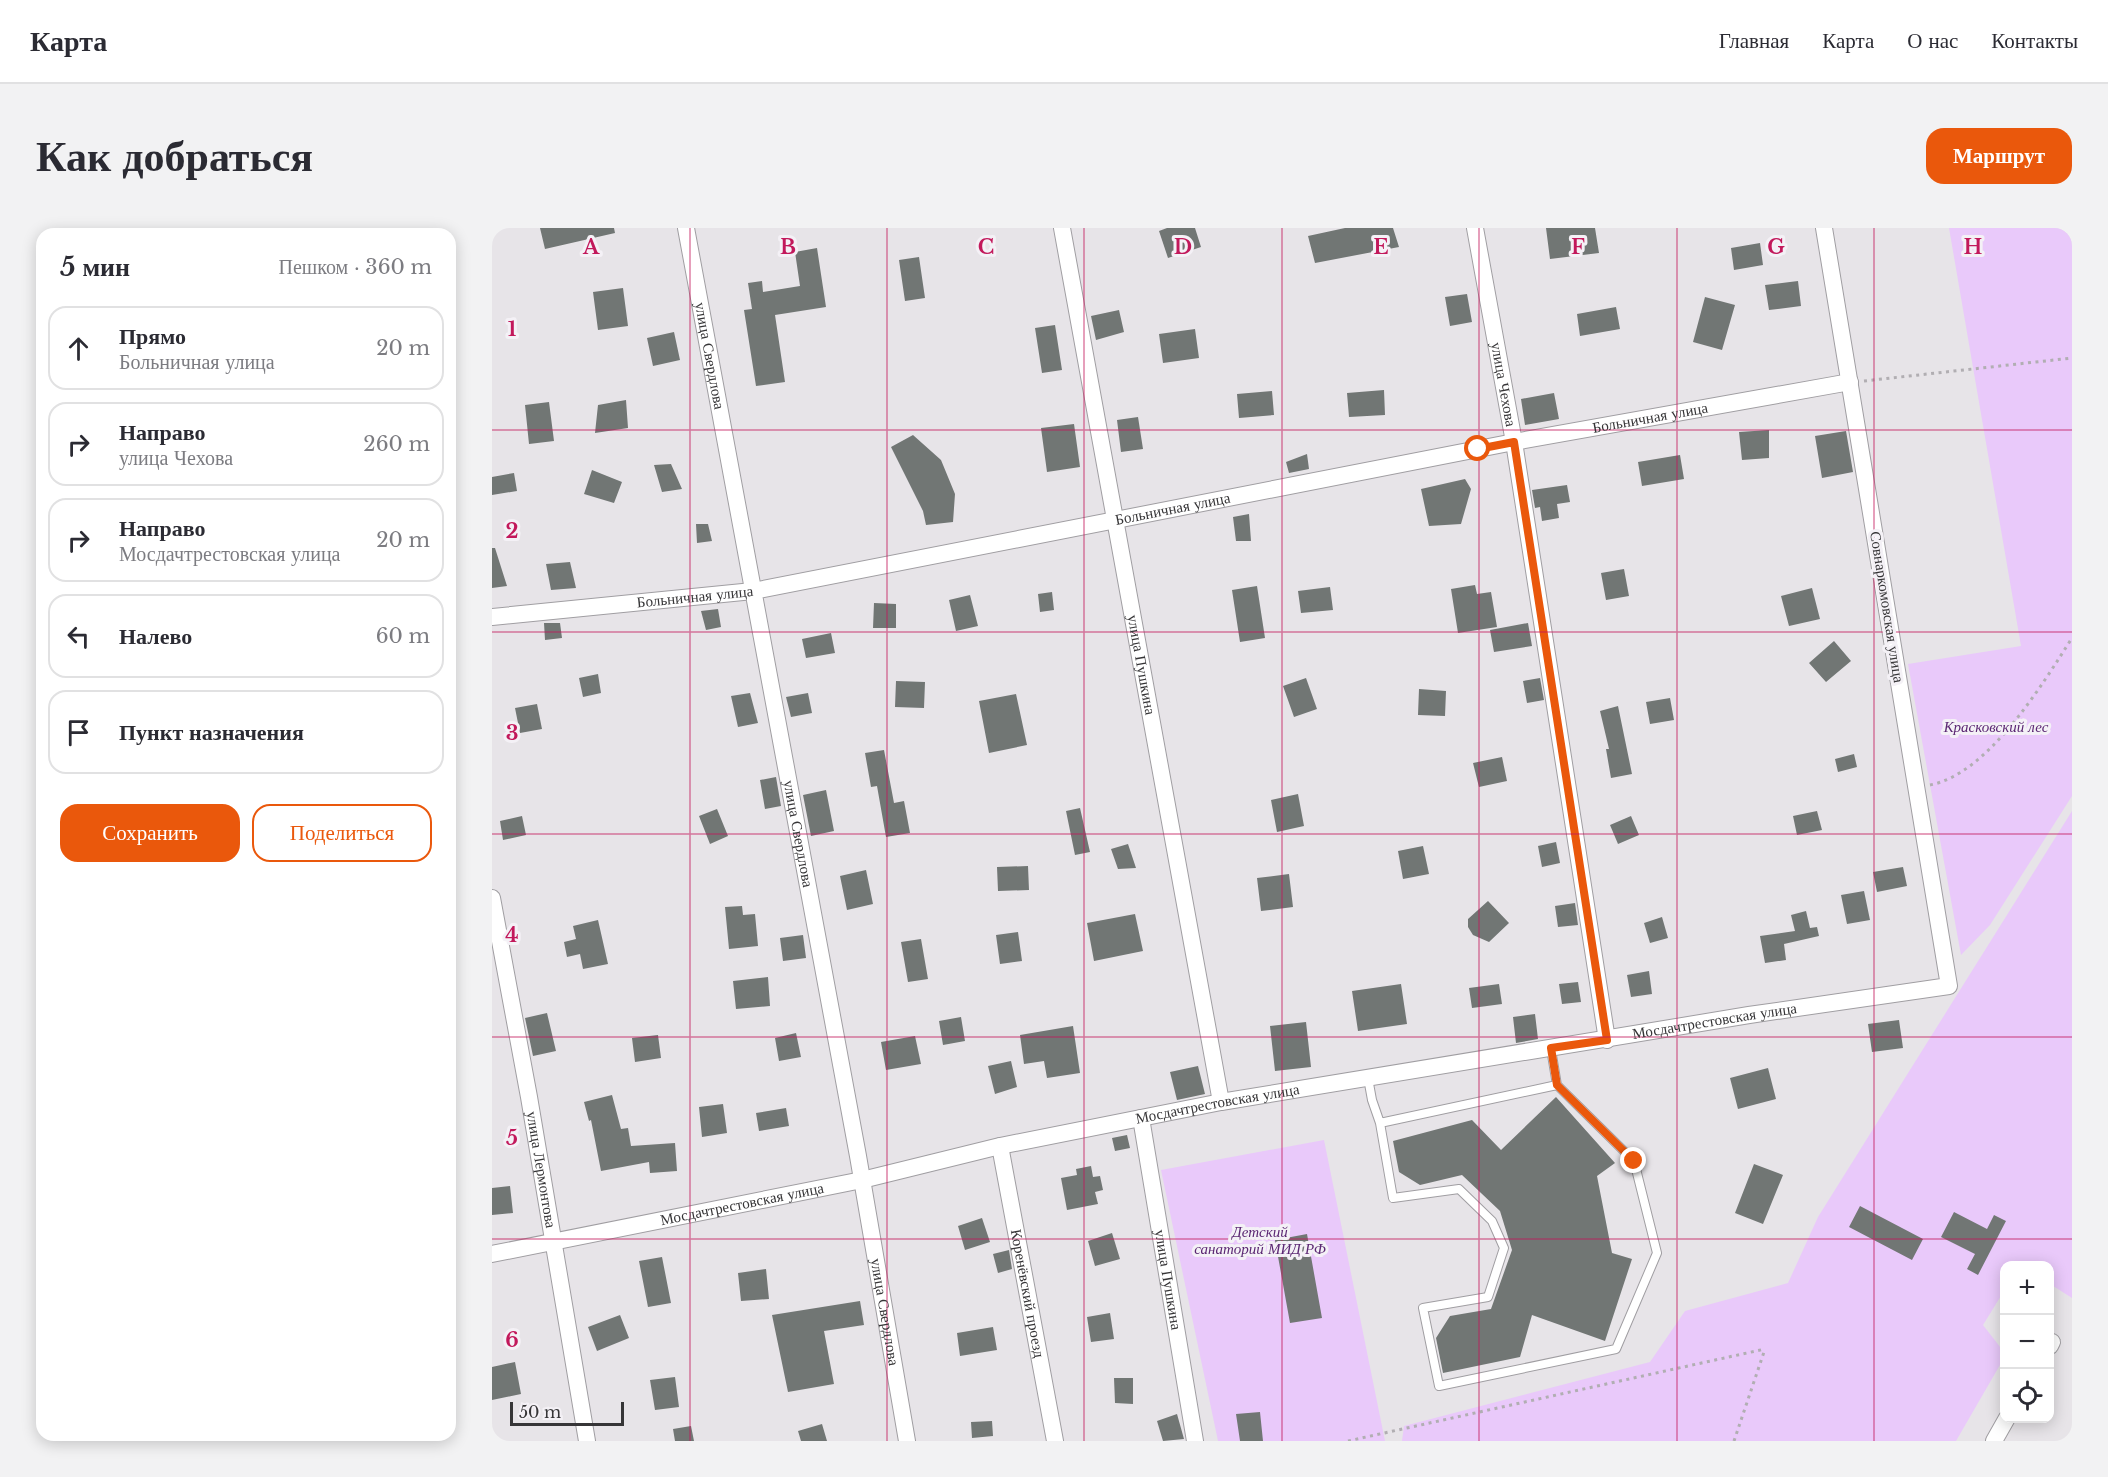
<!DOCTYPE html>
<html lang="ru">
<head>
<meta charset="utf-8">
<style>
	:root { --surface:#fff; --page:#f2f2f3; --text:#2b2b33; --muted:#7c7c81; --line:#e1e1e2; --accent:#ea580c }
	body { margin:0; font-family:"Libre Baskerville",serif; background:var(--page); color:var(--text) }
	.controls { position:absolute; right:18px; bottom:18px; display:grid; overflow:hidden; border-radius:12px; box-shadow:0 3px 15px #0003 }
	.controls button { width:54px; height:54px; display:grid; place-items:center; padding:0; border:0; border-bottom:2px solid var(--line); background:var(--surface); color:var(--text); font:30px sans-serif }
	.scale { position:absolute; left:18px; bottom:15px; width:114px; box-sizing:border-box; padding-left:6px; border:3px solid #363537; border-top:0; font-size:16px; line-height:21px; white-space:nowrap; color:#363537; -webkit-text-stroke:4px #f4f1f6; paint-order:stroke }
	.stop { position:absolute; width:18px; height:18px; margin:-14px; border:4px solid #ea580c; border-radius:50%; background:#fff }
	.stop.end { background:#ea580c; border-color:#fff; box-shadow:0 2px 6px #0008 }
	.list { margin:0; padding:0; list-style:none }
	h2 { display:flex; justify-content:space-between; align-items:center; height:78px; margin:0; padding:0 24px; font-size:26px }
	h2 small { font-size:20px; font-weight:400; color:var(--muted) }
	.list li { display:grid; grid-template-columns:39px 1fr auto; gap:18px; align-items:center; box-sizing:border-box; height:84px; margin:0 12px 12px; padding:0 12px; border:2px solid var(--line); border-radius:18px }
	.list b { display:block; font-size:22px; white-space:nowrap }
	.list p { margin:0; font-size:20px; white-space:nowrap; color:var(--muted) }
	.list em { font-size:20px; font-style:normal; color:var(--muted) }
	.actions { display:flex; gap:12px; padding:18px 24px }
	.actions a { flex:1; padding:14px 0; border:2px solid var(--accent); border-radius:18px; text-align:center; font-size:21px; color:var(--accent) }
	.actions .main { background:var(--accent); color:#fff }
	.icon { flex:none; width:33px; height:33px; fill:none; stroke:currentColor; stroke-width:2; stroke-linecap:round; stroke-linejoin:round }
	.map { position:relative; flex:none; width:1580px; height:1213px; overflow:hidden; border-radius:18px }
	header { display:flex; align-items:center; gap:36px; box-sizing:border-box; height:84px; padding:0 30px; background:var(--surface); border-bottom:2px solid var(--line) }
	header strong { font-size:28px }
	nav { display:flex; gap:33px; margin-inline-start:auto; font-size:21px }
	.intro { display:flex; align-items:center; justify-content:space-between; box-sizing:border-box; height:144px; padding:0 36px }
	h1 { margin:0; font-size:42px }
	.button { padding:15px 27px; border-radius:18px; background:var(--accent); color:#fff; font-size:21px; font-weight:700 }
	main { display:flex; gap:36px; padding:0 36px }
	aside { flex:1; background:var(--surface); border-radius:18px; box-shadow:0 3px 15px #0003 }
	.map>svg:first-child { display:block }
	.green { fill:#e9c9fa }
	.building { fill:#717674 }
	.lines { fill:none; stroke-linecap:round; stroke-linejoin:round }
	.service-casing { stroke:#a09ea2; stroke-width:10 }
	.minor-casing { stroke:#a09ea2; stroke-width:18 }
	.path { stroke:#b1aeb2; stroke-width:3; stroke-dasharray:3 4.5; stroke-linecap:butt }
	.service { stroke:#fff; stroke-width:8 }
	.minor { stroke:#fff; stroke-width:16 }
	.route { stroke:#ea580c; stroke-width:8 }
	.grid { fill:none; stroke:#c2185b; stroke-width:1.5; stroke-opacity:0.55 }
	.labels { text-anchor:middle; stroke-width:6; stroke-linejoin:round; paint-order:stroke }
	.street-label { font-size:15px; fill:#363537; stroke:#f4f1f6 }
	.park-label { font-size:15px; font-style:italic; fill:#5b2773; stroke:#f4f1f6 }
	.grid-label { font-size:20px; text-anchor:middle; font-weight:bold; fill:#c2185b; stroke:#f4f1f6; stroke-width:6; stroke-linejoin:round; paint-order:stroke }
</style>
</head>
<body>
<header>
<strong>Карта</strong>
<nav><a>Главная</a><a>Карта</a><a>О нас</a><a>Контакты</a></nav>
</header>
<div class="intro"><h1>Как добраться</h1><a class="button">Маршрут</a></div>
<main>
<aside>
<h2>5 мин<small>Пешком · 360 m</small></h2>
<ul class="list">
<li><svg class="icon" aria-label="ahead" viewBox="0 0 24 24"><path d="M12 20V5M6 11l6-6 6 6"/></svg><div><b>Прямо</b><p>Больничная улица</p></div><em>20 m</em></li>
<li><svg class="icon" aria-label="right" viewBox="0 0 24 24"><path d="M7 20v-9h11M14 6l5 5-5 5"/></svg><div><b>Направо</b><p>улица Чехова</p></div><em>260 m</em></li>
<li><svg class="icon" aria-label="right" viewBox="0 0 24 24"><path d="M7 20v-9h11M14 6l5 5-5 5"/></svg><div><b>Направо</b><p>Мосдачтрестовская улица</p></div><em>20 m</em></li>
<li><svg class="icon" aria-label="left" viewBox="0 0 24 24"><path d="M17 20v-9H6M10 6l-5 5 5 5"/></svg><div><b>Налево</b></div><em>60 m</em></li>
<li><svg class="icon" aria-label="arrive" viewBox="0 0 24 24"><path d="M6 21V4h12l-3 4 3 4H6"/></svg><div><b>Пункт назначения</b></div></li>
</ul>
<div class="actions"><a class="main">Сохранить</a><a>Поделиться</a></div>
</aside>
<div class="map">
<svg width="1580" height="1213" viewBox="0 0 1580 1213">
	<rect width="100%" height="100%" fill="#e7e4e8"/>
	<path class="green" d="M1457,0h123v568l-82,129 -29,30 -53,-291 113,-18z
		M1580,583v487l-22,-14v-18h-46v25l-21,34 21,27v6l-48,83h-554l2,-15 246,-64 35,-51 103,-28 30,-66z
		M832,912l61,301h-167l-57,-271z"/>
	<path class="building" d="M48,0h74l1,5 -70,16z
		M675,0h28l6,19 -33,11 -9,-27z
		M853,0h48l6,19 -84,16 -7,-27z
		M1054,0h49l4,25 -49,6z
		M1268,15l3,22 -29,5 -3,-22z
		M325,20l9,59 -51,8 10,67 -29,4 -12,-76 8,-1 -4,-26 14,-2 1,11 37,-6 -5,-34z
		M427,29l6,41 -20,3 -6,-41z
		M1306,53l3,25 -32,4 -4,-25z
		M131,60l5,38 -30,4 -5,-38z
		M975,66l5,28 -22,4 -5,-29z
		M1213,69l30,8 -13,45 -29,-8z
		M1124,79l4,22 -40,7 -3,-22z
		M627,82l5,22 -28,8 -5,-24z
		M563,97l7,45 -20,3 -7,-45z
		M703,101l4,29 -36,5 -4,-29z
		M182,104l6,28 -27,6 -6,-28z
		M892,162l1,25 -36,2 -2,-24z
		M780,163l2,24 -35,3 -2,-24z
		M1062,165l5,26 -34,6 -4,-26z
		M134,172l2,28 -33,5 3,-28z
		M57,174l5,39 -25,3 -4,-39z
		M646,189l5,32 -22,3 -4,-32z
		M582,196l6,43 -33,5 -6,-44z
		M1277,202v28l-27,2 -3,-28z
		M1354,203l7,41 -31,6 -7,-42z
		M421,207l28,25 14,34 -2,28 -27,3 -3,-14 -32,-64z
		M815,226l2,15 -20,4 -3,-11z
		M1188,227l4,24 -42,7 -4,-24z
		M179,236l11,25 -20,3 -8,-27z
		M100,242l30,12 -8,21 -30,-9z
		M22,245l3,18 -25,4v-18z
		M973,251l6,10 -10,35 -32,2 -8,-37z
		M1075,257l3,17 -13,2 2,14 -17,3 -2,-14 -5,1 -3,-18z
		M757,286l2,27h-15l-3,-24z
		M204,296h12l4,17 -15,2z
		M0,320h3l12,38 -15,2z
		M78,334l6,26 -25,2 -5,-26z
		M1132,341l5,27 -23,4 -5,-27z
		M983,357l2,9 14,-2 6,35 -39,6 -7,-44z
		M765,358l8,52 -25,4 -8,-52z
		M838,359l3,23 -32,3 -3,-22z
		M1320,360l8,31 -31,7 -8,-30z
		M560,364l2,18 -14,2 -2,-18z
		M478,367l8,31 -22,5 -7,-31z
		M382,375l22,1v24h-23z
		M226,381l3,18 -15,3 -5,-19z
		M52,395h16l2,15 -17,2z
		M1036,395l4,23 -38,6 -4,-22z
		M339,405l4,20 -29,5 -4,-19z
		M1342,413l17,20 -25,21 -17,-19z
		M106,446l3,19 -18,4 -4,-19z
		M814,450l11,31 -23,8 -11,-31z
		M1048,450l4,22 -17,3 -4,-22z
		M404,453l29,1 -1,26 -29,-1z
		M927,461l27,2 -1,25 -27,-1z
		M258,465l8,30 -20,4 -7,-31z
		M316,465l4,20 -21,4 -5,-20z
		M524,466l11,51 -38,8 -10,-52z
		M1178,470l4,22 -24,4 -4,-22z
		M45,476l5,25 -22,4 -5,-25z
		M1126,478l14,68 -21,4 -5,-29h3l-9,-38z
		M392,522l10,53 10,-2 6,32 -24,4 -9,-51 -6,1 -6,-34z
		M1362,526l3,13 -19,5 -3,-13z
		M1010,529l5,24 -28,6 -6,-24z
		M284,549l5,29 -16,3 -5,-29z
		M334,562l8,41 -23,5 -8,-41z
		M806,566l6,32 -27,6 -6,-32z
		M588,580l10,44 -15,3 -9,-44z
		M225,581l11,27 -18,8 -11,-28z
		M1325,583l5,19 -25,5 -4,-19z
		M30,588l4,19 -23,5 -3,-19z
		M1139,588l8,19 -21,9 -8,-19z
		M1064,614l4,21 -18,4 -4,-21z
		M636,616l8,24 -18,1 -7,-20z
		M931,618l6,28 -26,5 -5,-28z
		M536,638l1,24 -31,1 -1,-24z
		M1411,639l4,19 -30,6 -4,-20z
		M374,642l7,34 -26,6 -7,-34z
		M797,646l4,33 -32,4 -4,-33z
		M1372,663l6,29 -23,4 -6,-29z
		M996,673l21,22 -20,19 -16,-7 -5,-8v-8z
		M1083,675l3,22 -20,2 -3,-21z
		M250,678l1,9 12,-1 3,32 -29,3 -4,-42z
		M1314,683l4,17 7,-1 2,9 -35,8 2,16 -21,3 -5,-27 35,-5 -4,-16z
		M643,686l8,37 -49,10 -7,-38z
		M1170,689l6,21 -18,5 -6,-20z
		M106,692l10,44 -25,5 -3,-15 -13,3 -3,-15 12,-3 -3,-13z
		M526,704l4,29 -22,3 -4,-29z
		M311,707l3,23 -23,3 -3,-23z
		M429,711l7,40 -20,3 -7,-40z
		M1157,743l3,23 -21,3 -4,-22z
		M276,749l2,29 -34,3 -3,-28z
		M1086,754l3,20 -19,2 -3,-20z
		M909,756l6,40 -49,7 -6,-40z
		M1007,756l3,20 -30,4 -3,-20z
		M55,785l9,38 -23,5 -8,-38z
		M1043,786l3,25 -22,4 -3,-26z
		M469,789l4,24 -22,4 -4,-24z
		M1407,792l4,28 -31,4 -4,-28z
		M814,794l5,45 -36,4 -5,-45z
		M581,798l7,47 -33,5 -3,-17 -20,3 -4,-29z
		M304,805l5,24 -22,4 -4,-23z
		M166,807l3,23 -26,4 -3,-24z
		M423,808l6,28 -35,6 -5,-28z
		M519,833l6,26 -22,7 -7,-28z
		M706,838l7,28 -28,6 -7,-28z
		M1276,840l8,31 -38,10 -8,-31z
		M120,867l9,34 7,-1 3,18 44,-3 2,28 -27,2 -1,-11 -48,9 -10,-51 -2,1 -5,-19z
		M1064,869l59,66 -18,13 15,77 20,6 -27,82 -73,-26 -12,42 -77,16 -7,-35 14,-22 41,-7 21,-59 -12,-39 -38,-36 -42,10 -21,-13 -6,-31 79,-21 29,30z
		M231,876l4,29 -25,4 -3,-30z
		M294,880l3,18 -30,5 -3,-18z
		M635,907l3,13 -15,3 -3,-13z
		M1262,936l29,11 -20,49 -28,-11z
		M599,938l2,11 7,-1 3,14 -8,2 3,12 -31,6 -6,-32 16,-3 -1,-6z
		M18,958l3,27 -21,2v-27z
		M1368,978l63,33 -11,21 -63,-33z
		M1462,984l33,17 7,-14 12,6 -28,54 -11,-6 8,-15 -34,-17z
		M490,990l8,24 -25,8 -7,-24z
		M620,1005l8,26 -25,7 -7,-25z
		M815,1006l15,84 -32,5 -15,-83z
		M517,1022l3,19 -14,4 -5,-19z
		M170,1029l9,46 -23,4 -9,-46z
		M274,1041l3,30 -28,2 -3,-28z
		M368,1073l4,24 -40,6 10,53 -46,8 -16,-77z
		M618,1085l4,26 -23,3 -4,-25z
		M128,1087l9,23 -32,13 -9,-24z
		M501,1099l4,23 -37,6 -3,-23z
		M23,1134l6,32 -29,6v-33z
		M183,1149l4,30 -24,3 -5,-30z
		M622,1150h19v26l-18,-1z
		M768,1184l3,29h-23l-4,-27z
		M685,1186l7,25 -21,2 -6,-20z
		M500,1193l1,15 -21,2 -1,-16z
		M330,1196l5,17h-26l-3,-10z
		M199,1198l3,15h-19l-2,-12z"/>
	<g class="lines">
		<g class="service-casing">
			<path id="service" d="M876,850l4,22 8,23 177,-38 -6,-36
				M888,895l13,75 66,-9 33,32 12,27 -16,49 -65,11 16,78 177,-37 41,-96 -23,-92 -77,-76"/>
		</g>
		<g class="minor-casing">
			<g id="minor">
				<path id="s1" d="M194,0l172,928 49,285"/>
				<path id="s2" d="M570,0l159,874"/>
				<path id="s3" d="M983,0l39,214 93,598"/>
				<path id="s4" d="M0,389l261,-26 761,-149 336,-60"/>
				<path id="s5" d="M0,670l37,199 58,344"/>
				<path id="s6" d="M649,890l54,323"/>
				<path id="s7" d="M508,918l55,295"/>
				<path id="s8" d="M0,1026l370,-74 138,-34 221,-44 528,-87 200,-29 -125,-758"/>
				<path d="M1558,1118l2,-4"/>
				<path d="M1502,1213l13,-23"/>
			</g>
		</g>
		<path class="path" d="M1372,153l208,-23
			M1438,557c58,-11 112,-100 142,-147
			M856,1213l417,-92
			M1242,1213l31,-92"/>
		<use href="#service" class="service"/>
		<use href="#minor" class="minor"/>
	</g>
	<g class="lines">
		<path class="route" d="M986,221l36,-7 93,598 -56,8 6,37 77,76"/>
	</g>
	<path class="grid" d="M198,0v1213M395,0v1213M592,0v1213M790,0v1213M987,0v1213M1185,0v1213M1382,0v1213M0,202h1580M0,404h1580M0,606h1580M0,809h1580M0,1011h1580"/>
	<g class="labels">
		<g class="street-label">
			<text dy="5" stroke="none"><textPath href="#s1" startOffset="130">улица Свердлова</textPath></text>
			<text dy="5" stroke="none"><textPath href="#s3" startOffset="159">улица Чехова</textPath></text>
			<text dy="5" stroke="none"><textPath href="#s4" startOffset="1176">Больничная улица</textPath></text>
			<text dy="5" stroke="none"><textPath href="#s4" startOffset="690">Больничная улица</textPath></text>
			<text dy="5" stroke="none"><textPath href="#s4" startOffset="204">Больничная улица</textPath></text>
			<text transform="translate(1395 379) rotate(81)" y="5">Совнаркомовская улица</text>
			<text dy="5" stroke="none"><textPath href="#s2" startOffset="444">улица Пушкина</textPath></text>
			<text dy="5" stroke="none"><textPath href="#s1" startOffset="616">улица Свердлова</textPath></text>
			<text dy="5" stroke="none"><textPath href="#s8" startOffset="1245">Мосдачтрестовская улица</textPath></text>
			<text dy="5" stroke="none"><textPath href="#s8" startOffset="741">Мосдачтрестовская улица</textPath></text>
			<text dy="5" stroke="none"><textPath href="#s5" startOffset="276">улица Лермонтова</textPath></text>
			<text dy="5" stroke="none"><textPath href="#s8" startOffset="255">Мосдачтрестовская улица</textPath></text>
			<text dy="5" stroke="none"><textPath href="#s6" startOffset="164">улица Пушкина</textPath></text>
			<text dy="5" stroke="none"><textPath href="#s7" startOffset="150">Коренёвский проезд</textPath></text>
			<text dy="5" stroke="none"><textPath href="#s1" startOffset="1102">улица Свердлова</textPath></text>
		</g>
		<g class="park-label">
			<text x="1504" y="504">Красковский лес</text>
			<text x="768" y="1009">Детский<tspan x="768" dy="17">санаторий МИД РФ</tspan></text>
		</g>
	</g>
	<g class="grid-label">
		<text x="99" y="26">A</text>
		<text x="296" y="26">B</text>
		<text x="494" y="26">C</text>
		<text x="691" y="26">D</text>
		<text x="889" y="26">E</text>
		<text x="1086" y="26">F</text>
		<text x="1284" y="26">G</text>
		<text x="1481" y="26">H</text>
		<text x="20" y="108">1</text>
		<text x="20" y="310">2</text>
		<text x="20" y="512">3</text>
		<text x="20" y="714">4</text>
		<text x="20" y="917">5</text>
		<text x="20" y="1119">6</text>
	</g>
</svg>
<div class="controls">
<button>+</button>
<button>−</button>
<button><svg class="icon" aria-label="locate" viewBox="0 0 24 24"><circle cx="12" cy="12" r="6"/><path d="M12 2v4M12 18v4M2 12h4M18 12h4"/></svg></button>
</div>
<div class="scale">50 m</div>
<div class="stop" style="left:986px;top:221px"></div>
<div class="stop end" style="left:1142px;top:933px"></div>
</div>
</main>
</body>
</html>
